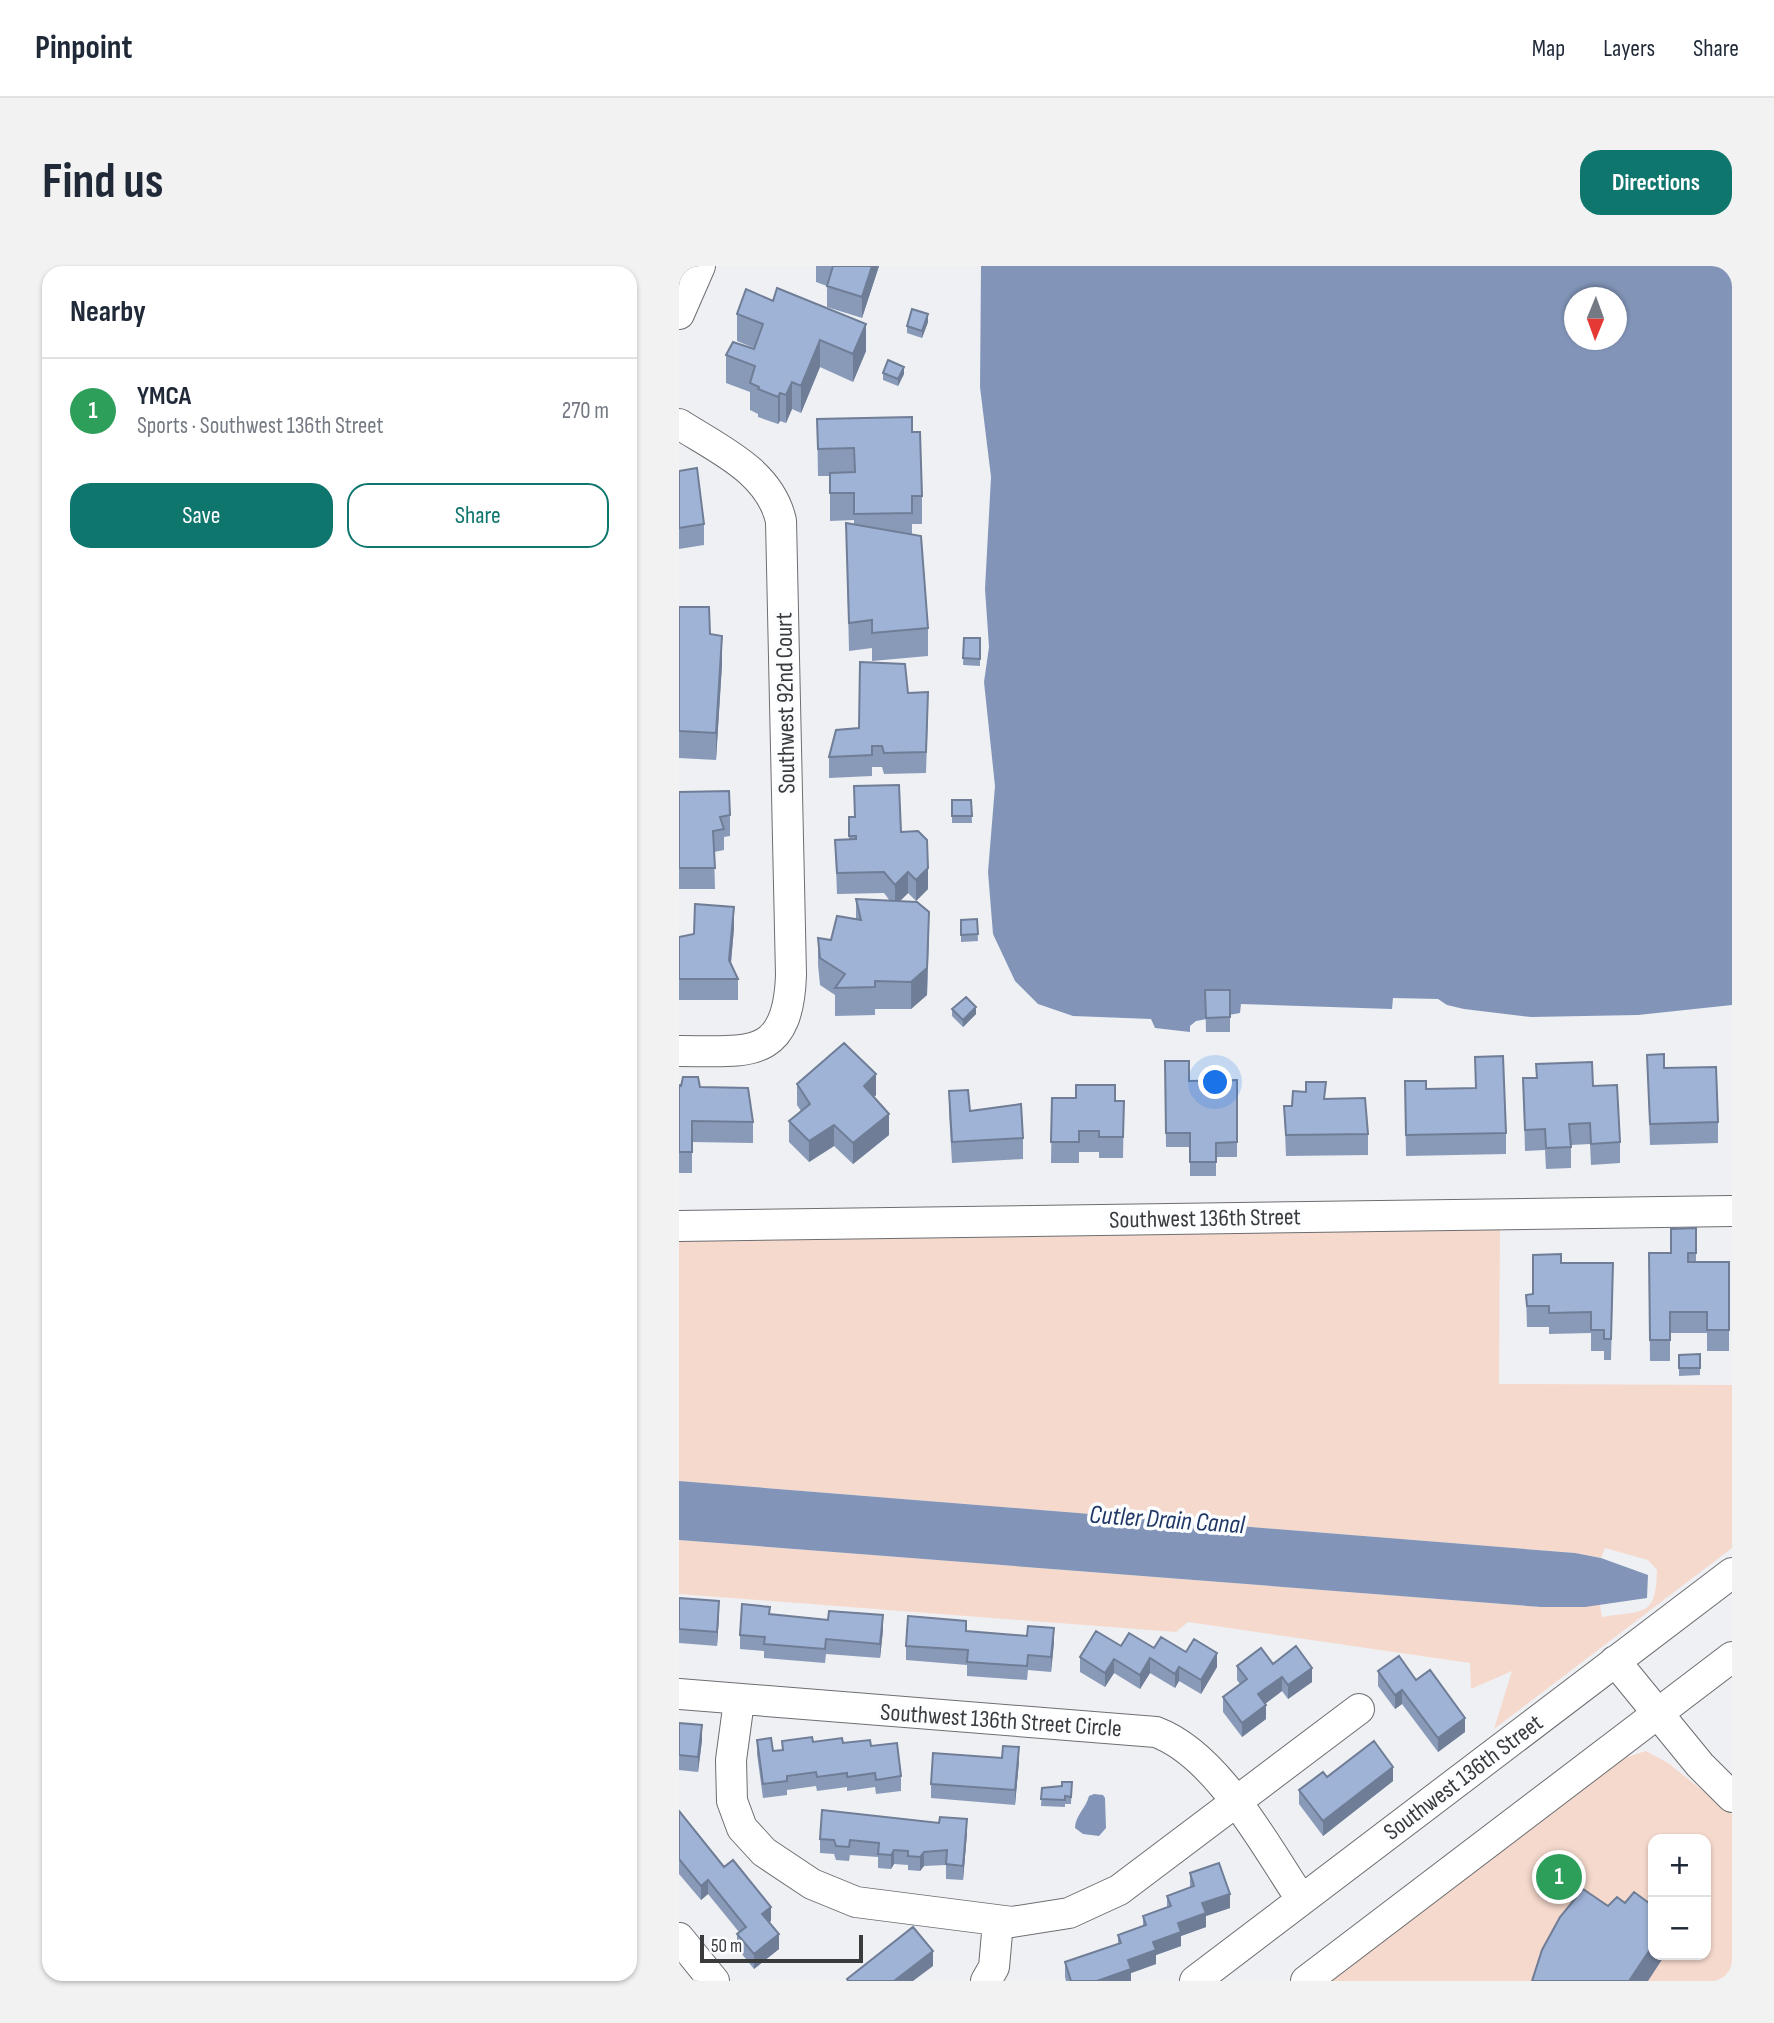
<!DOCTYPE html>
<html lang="en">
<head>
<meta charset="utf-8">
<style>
	:root { --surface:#fff; --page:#f2f2f3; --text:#1f2937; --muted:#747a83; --line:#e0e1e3; --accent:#0f766e }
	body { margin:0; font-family:"Sofia Sans Condensed",sans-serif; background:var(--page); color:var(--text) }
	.controls { position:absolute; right:21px; bottom:21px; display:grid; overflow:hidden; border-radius:14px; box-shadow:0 2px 5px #0004 }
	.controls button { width:63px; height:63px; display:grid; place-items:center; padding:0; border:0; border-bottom:2px solid var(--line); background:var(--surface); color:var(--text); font:35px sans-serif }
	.compass { position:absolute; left:885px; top:21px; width:63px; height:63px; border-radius:50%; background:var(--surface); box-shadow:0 2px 5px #0004; rotate:181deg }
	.scale { position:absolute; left:21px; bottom:18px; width:163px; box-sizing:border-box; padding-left:7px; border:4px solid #3a3b3d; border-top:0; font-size:19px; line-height:24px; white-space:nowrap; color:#3a3b3d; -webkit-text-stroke:5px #fcfdff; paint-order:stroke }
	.you { position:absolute; left:537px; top:817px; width:24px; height:24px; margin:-18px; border:5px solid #fff; border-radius:50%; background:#1a73e8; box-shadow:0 0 0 10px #1a73e833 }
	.badge { display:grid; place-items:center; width:46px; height:46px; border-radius:50%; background:var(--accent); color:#fff; font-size:23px; font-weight:700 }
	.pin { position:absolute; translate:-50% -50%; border:4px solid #fff; box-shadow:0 2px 7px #0006 }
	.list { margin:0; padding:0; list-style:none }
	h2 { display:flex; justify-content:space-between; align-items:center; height:91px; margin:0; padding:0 28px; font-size:30px }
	h2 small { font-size:23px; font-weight:400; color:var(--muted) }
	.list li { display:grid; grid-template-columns:46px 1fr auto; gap:21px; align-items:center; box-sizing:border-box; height:105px; padding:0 28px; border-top:2px solid var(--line) }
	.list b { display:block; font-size:26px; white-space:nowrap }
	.list p { margin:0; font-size:23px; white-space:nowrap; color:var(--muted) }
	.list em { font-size:23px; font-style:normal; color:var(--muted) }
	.actions { display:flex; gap:14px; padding:21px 28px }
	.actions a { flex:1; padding:16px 0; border:2px solid var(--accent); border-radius:21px; text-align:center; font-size:24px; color:var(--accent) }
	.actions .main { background:var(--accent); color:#fff }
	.map { position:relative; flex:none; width:1053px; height:1715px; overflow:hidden; border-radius:21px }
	header { display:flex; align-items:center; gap:42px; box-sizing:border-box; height:98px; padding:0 35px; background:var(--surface); border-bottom:2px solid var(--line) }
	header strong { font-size:33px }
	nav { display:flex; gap:38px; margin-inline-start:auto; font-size:24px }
	.intro { display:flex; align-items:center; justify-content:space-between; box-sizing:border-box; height:168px; padding:0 42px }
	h1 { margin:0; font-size:49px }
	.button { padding:18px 32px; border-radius:21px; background:var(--accent); color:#fff; font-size:24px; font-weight:700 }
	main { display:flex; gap:42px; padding:0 42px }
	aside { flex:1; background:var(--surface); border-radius:21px; box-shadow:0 2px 5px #0004 }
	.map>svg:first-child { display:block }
	.green { fill:#f6d9cd; fill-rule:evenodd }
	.water { fill:#8295b8; fill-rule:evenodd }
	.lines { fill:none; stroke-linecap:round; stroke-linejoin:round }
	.minor-casing { stroke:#6c6e71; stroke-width:32 }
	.minor { stroke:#fff; stroke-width:30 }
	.wall { fill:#899ab9 }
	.shaded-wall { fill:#6f7d96 }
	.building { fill:#9fb3d7; stroke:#6f7d96; stroke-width:2 }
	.labels { text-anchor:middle; stroke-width:7; stroke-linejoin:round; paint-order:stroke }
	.street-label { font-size:24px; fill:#3a3b3d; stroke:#fcfdff }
	.water-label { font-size:26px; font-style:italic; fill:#1f3765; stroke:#fcfdff }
</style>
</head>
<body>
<header>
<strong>Pinpoint</strong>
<nav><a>Map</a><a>Layers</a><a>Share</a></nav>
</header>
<div class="intro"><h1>Find us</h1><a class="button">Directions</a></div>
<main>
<aside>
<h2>Nearby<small></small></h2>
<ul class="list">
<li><span class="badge" style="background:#2e9e5b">1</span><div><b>YMCA</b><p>Sports · Southwest 136th Street</p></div><em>270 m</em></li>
</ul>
<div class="actions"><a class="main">Save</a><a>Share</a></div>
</aside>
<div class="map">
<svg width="1053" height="1715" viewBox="0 0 1053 1715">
	<rect width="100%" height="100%" fill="#eef0f4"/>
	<path class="green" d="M821,961l-1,157 233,1v163l-238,181 18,-58 -41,18 -1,-26 -282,-41 -12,10 -497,-38v-54l862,67 59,-2 2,12c42,-7 54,1 55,-47l-9,-10 -43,-12 -4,10 -26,-5 -896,-72v-243z
		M967,1485l22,12 64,51v167h-403l292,-222zM974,1573h53v116h-53z"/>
	<path class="water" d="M302,0h751v739l-94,10 -107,2 -67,-8 -17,-4 -9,-6 -45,-1 -1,11 -151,-5 -1,9 -44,8 -6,5v6l-35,-4 -4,-9 -78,-3 -35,-12 -23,-23 -22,-47 -5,-62 7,-86 -11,-104 5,-35 -4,-58 6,-112 -11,-90zM895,32h42v42h-42z
		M0,1215l896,72 26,5 47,17 -1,23 -62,9h-44l-862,-67z
		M415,1528l9,1 2,3 1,30 -7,8 -16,-2 -8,-6c0,-12 11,-20 14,-32z"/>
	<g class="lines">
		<g class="minor-casing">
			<path id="minor" d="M0,48l21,-48
				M0,158c39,25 91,47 102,97l10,454c-3,86 -43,76 -112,76
				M0,960l1053,-15
				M936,1395l85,104 32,32
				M0,1428l477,38c62,23 110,115 145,167
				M60,1435l-8,59 1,41 10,27 22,24 48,32 44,18 156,20 57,-9 50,-23 240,-181
				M0,1672l35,43
				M307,1715l8,-14 4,-45
				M516,1715l537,-408
				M627,1715l426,-324"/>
		</g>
		<use href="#minor" class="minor"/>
	</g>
	<path class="wall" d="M137,0h63l-17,52 -35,-11v-21l-11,-4z
		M58,48l129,37 -13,31 -33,-15 -19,46 -9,-4 -6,14 -6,-2 -2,3 -20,-7v-3l-8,-4v-18l-24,-9v-28l28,-7 -17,-7z
		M249,56l-6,16 -15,-5v-7z
		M204,107l21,1 -6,12 -15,-6z
		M138,153l95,13 10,64v28h-10v10l16,94v28l-56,5v-13l-23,3 -3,-128 8,1v-4l-24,1v-45h-12z
		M0,205l25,53v21l-25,4z
		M0,341l31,27 12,30 -6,96 -37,-2z
		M285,372h16v28l-17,-1z
		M229,427l20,20 -2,60 -42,1 -2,-7h-10v9l-43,2v-21l30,-29z
		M175,520l47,46 27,57 -12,12 -8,-8 -8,8 29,38 -2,56 -16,14h-36v6l-40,1v-21l-15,-10 -2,-20v-27l13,2 25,-21v-20l34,2 -6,-8 -47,1 -2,-54 14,-1v-22h6z
		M0,526l51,23v21l-6,1v13l-10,2 1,37h-36z
		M273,534h19l1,23h-20z
		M298,653l1,22 -17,1v-22z
		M55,662l-3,36 7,15v21h-59v-63z
		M526,724h25v42h-24z
		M273,743l24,5 -13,13 -11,-11z
		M968,789l17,13 54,54v21l-68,2z
		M486,795l24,20 48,-1v77h-21v19h-26v-29h-24z
		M857,798l57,22 27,56v21l-29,2 -1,-21 -19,1v23l-25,1 -1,-19 -20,1 -2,-73h13z
		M118,818l79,11 -2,2 15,38 -36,29 -19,-18 -25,16 -20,-20v-21l12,-10 -4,-6z
		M0,819l21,2 53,35v21l-61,-1v31h-13z
		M747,823l80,44v21l-100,2 -1,-54z
		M270,825l21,20 53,27v21l-71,4 -3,-51z
		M373,832l72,3 -1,57h-24v-6h-20v11h-28z
		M605,840h8l76,28v21l-82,1z
		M1017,962v34h33v89h-22v-18h-37v28h-20l-1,-108h22z
		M882,997l52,21 -2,76h-7v-9h-13v-18l-42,1v-7h-22l-1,-32 7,-1z
		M1021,1088v21l-21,1v-21z
		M0,1332l40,17 -2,31 -38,-3z
		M91,1348l113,16 -3,28 -54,-4 -1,9 -61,-5v-7l-24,-2v-14z
		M287,1365l88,11 -3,30 -23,-2 -1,10 -60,-4v-11l-61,-5v-14z
		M475,1382l32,4 31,15 -16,27 -22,-13 -4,7 -25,-15 -10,16 -26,-16 -9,14 -25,-15v-15z
		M594,1398l39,18 -24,17 -6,-8 -17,13 1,15 -24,18 -19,-25v-15l17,-13 -3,-4v-14z
		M699,1405l38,9 49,52 -27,20 -36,-48 -7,5 -17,-23z
		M0,1457l23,17 -4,32 -19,-2z
		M78,1474l16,11 9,-1v-9l61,2 28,3 30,30v15l-25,3 -1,-7 -28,4v-4l-30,4 -1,-5 -29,4v5l-24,3 -6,-44z
		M340,1495l-4,44 -84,-7v-14z
		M648,1511l66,4 -70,55 -24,-32v-14z
		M393,1516l-1,22h-6v3l-24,-1 1,-18 20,-2z
		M0,1545l45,56 47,54 -2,1 10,27 -25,20 -17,-21v-14l2,-2 -31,-38 -7,6 -22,-26z
		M288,1567l-4,47 -17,-1v-14l-22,1 -4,5 -12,-1v-5l-14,-1 -3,5 -13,-1v-11l-28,-2 -1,6 -13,-1 -2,-6 -14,-1v-14z
		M511,1607l40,35 -24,8v11l-25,9v10l-25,9v9l-25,9v8h-65l-1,-4v-15l53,-18v-9l25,-9v-10l24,-8v-12l23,-8z"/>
	<path class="shaded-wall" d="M193,0h7l-17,52v-21z
		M249,48v8l-6,16v-7z
		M187,58v27l-13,31v-28z
		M141,74v27l-19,46v-27z
		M225,101v7l-6,12v-7z
		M113,116v27l-6,14v-28z
		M101,127v28l-2,3v-27z
		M43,370v28l-6,96v-27z
		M249,602v21l-12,12v-21z
		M229,606v21l-13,13v-21z
		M55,641v21l-5,53v-21z
		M250,646l-2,83 -16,14v-27z
		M297,741v7l-13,13v-7z
		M197,808v21l-12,12v-21z
		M210,848v21l-36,29v-21z
		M155,859v21l-25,16v-21z
		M40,1335v14l-2,31v-14z
		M204,1349v15l-3,28v-14z
		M375,1362v14l-3,30v-15z
		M538,1387v14l-16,27v-14z
		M471,1392v15l-10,16v-14z
		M435,1393v14l-9,14v-14z
		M500,1401v14l-4,7v-14z
		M633,1402v14l-24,17v-14z
		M603,1411v14l-24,18v-15z
		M723,1424v14l-7,5v-14z
		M587,1439v14l-24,18v-14z
		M786,1452v14l-27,20v-14z
		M23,1459v15l-4,32v-15z
		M340,1481v14l-4,44v-15z
		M714,1501v14l-70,55v-15z
		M288,1553v14l-4,47v-14z
		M215,1584v14l-3,5v-14z
		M245,1586v14l-4,5v-14z
		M29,1614v14l-7,6v-14z
		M551,1628v14l-24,8v11l-25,9v10l-25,9v9l-25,9v8h-34l31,-21 74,-57z
		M92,1641v14l-9,7v-14z
		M100,1668v15l-25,20v-15z
		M974,1679v10h12l-17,26h-19z
		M254,1685v15l-20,15h-19z"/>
	<path class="building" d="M153,0h40l-10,31 -35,-11 6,-20z
		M98,22l89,36 -13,30 -33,-14 -19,46 -9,-4 -6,13 -6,-2 -2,4 -20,-8 1,-2 -9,-4 5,-17 -29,-11 7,-13 21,7 9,-25 -26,-10 9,-25 27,12z
		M233,43l16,5 -6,17 -15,-5z
		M209,94l16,7 -6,12 -15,-6z
		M233,151v15h8l2,64h-10v17l-58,1v-21h-24v-20l25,-1 -1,-24 -36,1 -1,-30z
		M18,202l7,56 -25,4v-57z
		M167,257l75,13 7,92 -56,5v-13l-23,3z
		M0,341h30l1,27 12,2 -6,97 -37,-2z
		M285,372h16v21l-17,-1z
		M181,396l45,2 3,29 20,-1 -2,60 -42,1 -2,-7h-10v9l-43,2 7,-27 23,-2z
		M220,519l2,47 17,-1 9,9 1,28 -12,12 -8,-8 -13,13 -11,-13 -47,1 -2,-33 21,-1v-3h-7v-19h6l-1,-31z
		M50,525l1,24 -10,2 4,12 -11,2 2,37h-36v-76z
		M273,534h19l1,16h-20z
		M177,633l61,3 12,10 -2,56 -16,14 -36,-1v6l-40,1 10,-14 -25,-16 -2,-20 13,2 6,-24 24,4z
		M16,638l39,3 -5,53 9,19h-59v-42l15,-3z
		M298,653l1,15 -17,1v-15z
		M526,724h25v27l-24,1z
		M287,731l10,10 -13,13 -11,-11z
		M165,777l32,31 -12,12 25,28 -36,29 -19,-18 -25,16 -20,-20 21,-17 -13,-20z
		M985,788v14l52,-1 2,55 -68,2 -3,-69z
		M824,790l3,77 -100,2 -1,-54h21v8l50,-1 -1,-31z
		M486,795h24v20l48,-1v62l-21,1v19h-26v-29h-24z
		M913,796l1,24 24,-1 3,57 -29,2 -1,-21 -21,1 2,23 -25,1 -1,-19 -20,1 -2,-52h14l-1,-14z
		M4,811h15l2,10 48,1 5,34 -61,-1v31h-13v-67l2,1z
		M627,816h20l-2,17 41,-1 3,36 -82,1 -2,-29h8l1,-15 13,1z
		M397,819h39v16h9l-1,36h-24v-6h-20v11h-28l1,-44h24z
		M289,824l2,21 51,-7 2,34 -71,4 -3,-51z
		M1017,962v25h-8v9h41v68h-22v-18h-37v28h-20l-1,-87h22v-24z
		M882,988v9h52l-2,76h-7v-9h-13v-18l-42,1v-7h-22l-1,-11 7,-1v-39z
		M1021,1088v14h-21v-13z
		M0,1332l40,3 -2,31 -38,-3z
		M63,1338l28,3 -1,7 59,6 1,-9 54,4 -3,29 -54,-5 -1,10 -61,-5 1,-7 -25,-2z
		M229,1350l58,5v10l61,5 1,-10 26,2 -3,29 -23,-2 -1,11 -60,-4 1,-12 -62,-4z
		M417,1365l25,15 8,-13 25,15 7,-11 25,15 8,-13 23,14 -16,27 -22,-13 -4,7 -25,-16 -10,17 -26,-16 -9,14 -25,-16z
		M617,1380l16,22 -24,17 -6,-8 -24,17 8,11 -24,18 -19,-26 24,-18 -10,-13 24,-18 12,16z
		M720,1390l17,24 14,-10 35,48 -27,20 -36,-48 -7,5 -17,-24z
		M0,1457l23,2 -4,32 -19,-2z
		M133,1471l1,5 29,-4 1,5 27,-3 1,6 26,-3 4,33 -25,4 -1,-7 -28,4v-4l-30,4 -1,-5 -29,4v5l-24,3 -6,-44 14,-2 2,13 10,-1 -1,-9z
		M695,1475l19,26 -70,54 -24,-31 24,-18 4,5z
		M324,1480l16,1 -4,43 -84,-6 2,-31 69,5z
		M383,1516h10l-1,15 -6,-1v4l-24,-1 1,-11 20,-2z
		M143,1544l117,13 1,-6 27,2 -4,47 -17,-2 1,-14 -23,2 -4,5 -12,-1v-5l-14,-1 -3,5 -13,-1 1,-11 -29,-3 -1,7 -13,-1 -2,-6 -14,-1z
		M0,1545l45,56 9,-7 38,47 -9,7 17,20 -25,20 -17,-20 9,-7 -38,-47 -7,6 -22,-27z
		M540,1597l11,31 -28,9 4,10 -28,10 3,9 -28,10 3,8 -28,10 3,9 -34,12h-26l-6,-19 56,-19 -3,-8 28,-10 -3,-9 28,-10 -4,-10 27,-10 -4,-13z
		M904,1623l25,17 9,-9 8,6 9,-11 19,14v39l-24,36h-97l10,-31 18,-33z
		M234,1661l20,24 -39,30h-46l-1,-2z"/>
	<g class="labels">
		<g class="street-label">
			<text transform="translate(106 437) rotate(-91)" y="8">Southwest 92nd Court</text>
			<text transform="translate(526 952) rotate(-1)" y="8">Southwest 136th Street</text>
			<text transform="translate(322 1454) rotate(4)" y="8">Southwest 136th Street Circle</text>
			<text transform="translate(784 1511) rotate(-37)" y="8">Southwest 136th Street</text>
		</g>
		<g class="water-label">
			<text transform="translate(488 1253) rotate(4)" y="9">Cutler Drain Canal</text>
		</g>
	</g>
</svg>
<div class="controls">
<button>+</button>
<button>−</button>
</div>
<svg class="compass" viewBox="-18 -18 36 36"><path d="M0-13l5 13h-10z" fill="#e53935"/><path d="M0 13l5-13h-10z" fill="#747a83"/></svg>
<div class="scale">50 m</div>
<div class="you"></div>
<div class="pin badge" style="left:880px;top:1611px;background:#2e9e5b">1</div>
</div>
</main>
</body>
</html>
